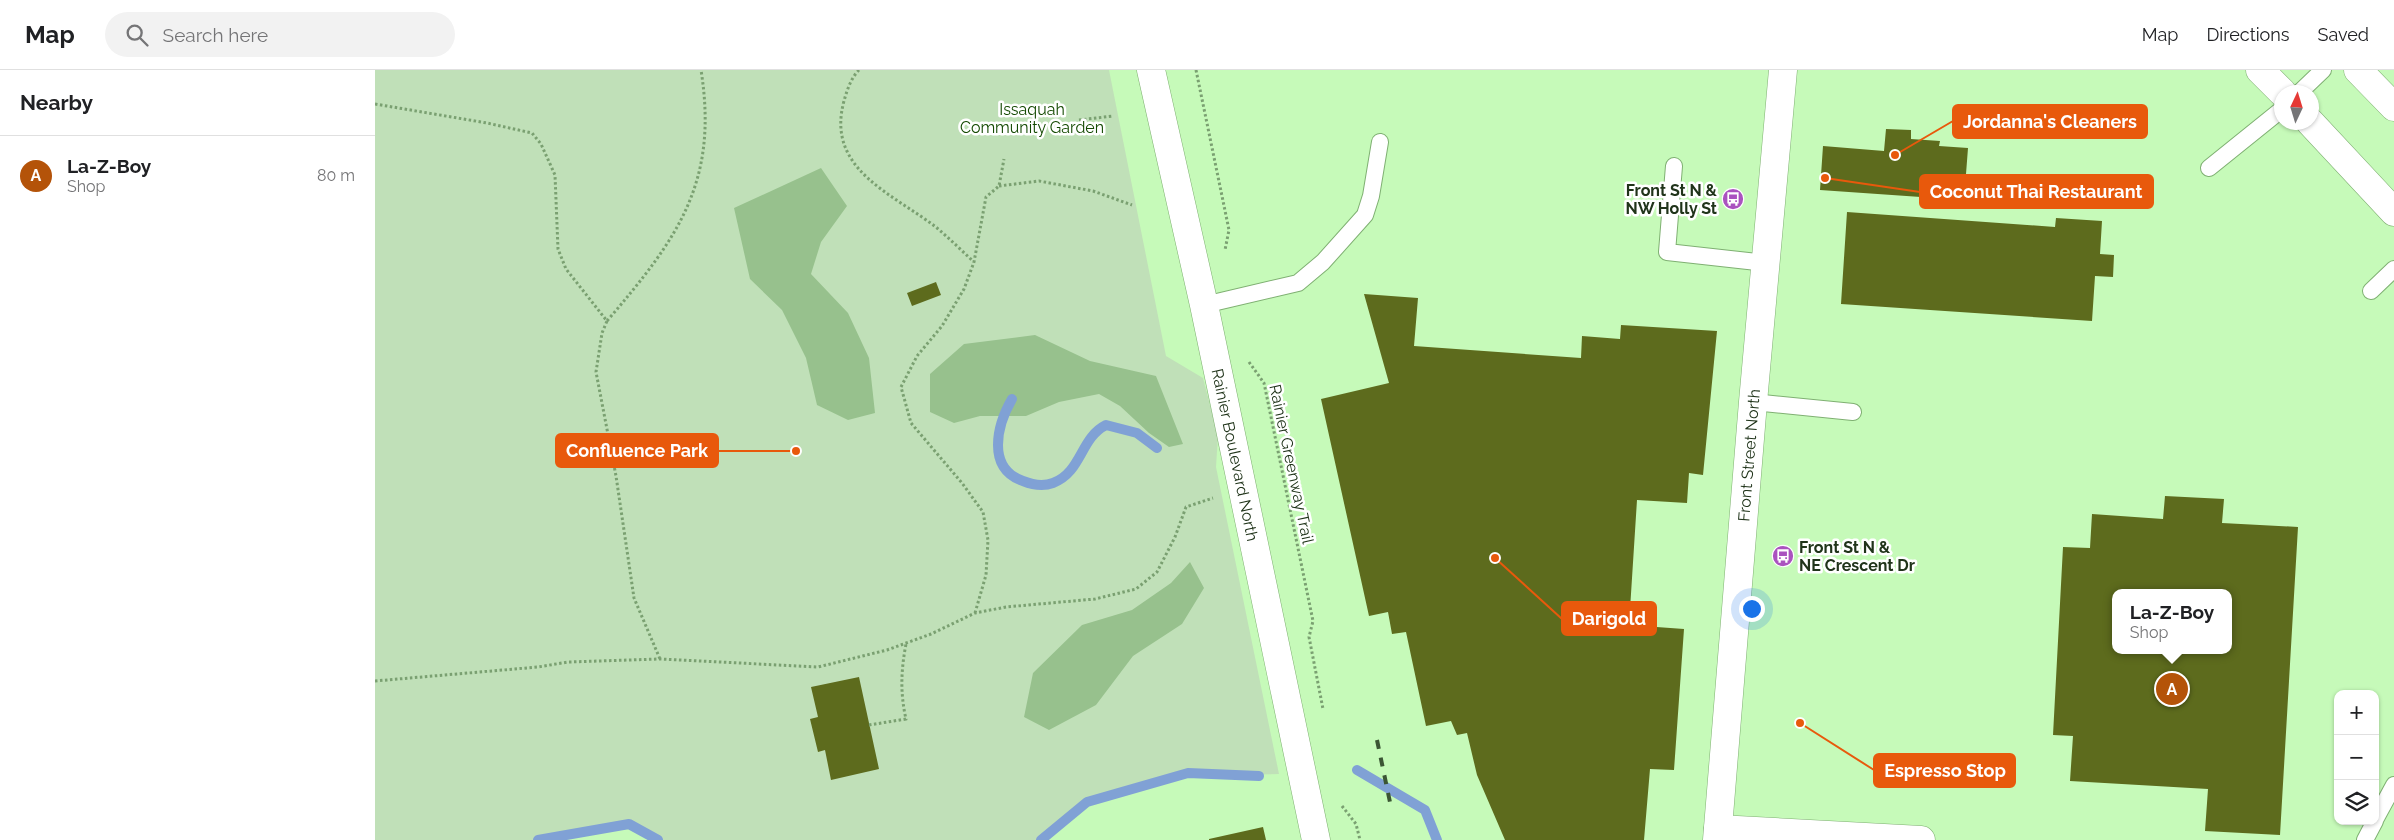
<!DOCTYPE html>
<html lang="en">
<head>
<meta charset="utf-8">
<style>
	:root { --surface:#fff; --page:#f2f2f2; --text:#202124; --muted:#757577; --line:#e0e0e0; --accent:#b45309 }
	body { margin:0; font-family:Raleway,sans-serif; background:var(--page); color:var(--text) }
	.controls { position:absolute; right:15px; bottom:15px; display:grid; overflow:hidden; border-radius:10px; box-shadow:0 1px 4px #0004 }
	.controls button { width:45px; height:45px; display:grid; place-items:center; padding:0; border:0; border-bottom:1px solid var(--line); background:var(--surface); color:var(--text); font:25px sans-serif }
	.compass { position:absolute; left:1899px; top:15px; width:45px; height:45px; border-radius:50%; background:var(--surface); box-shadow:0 1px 4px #0004; rotate:4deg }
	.you { position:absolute; left:1376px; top:538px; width:18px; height:18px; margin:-12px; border:4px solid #fff; border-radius:50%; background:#1a73e8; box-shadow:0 0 0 8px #1a73e833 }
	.badge { display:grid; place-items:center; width:32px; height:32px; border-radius:50%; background:var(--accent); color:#fff; font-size:16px; font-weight:700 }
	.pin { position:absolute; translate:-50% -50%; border:2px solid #fff; box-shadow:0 1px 5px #0006 }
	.popup { position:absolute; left:1737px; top:519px; width:120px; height:65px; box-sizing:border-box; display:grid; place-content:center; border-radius:10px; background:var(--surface); filter:drop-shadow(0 1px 4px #0005); font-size:16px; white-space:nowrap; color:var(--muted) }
	.popup b { font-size:19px; color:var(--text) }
	.popup::after { content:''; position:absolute; left:50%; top:100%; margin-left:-10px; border:10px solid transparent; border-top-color:var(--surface) }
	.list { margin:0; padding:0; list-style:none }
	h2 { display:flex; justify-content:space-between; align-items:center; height:65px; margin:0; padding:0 20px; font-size:21px }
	h2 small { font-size:16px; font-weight:400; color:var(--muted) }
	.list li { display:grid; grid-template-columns:32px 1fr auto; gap:15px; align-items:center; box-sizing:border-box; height:80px; padding:0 20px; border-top:1px solid var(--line) }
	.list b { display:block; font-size:19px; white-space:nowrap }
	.list p { margin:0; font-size:16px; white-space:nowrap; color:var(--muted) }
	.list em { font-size:16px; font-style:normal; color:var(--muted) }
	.icon { flex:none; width:28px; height:28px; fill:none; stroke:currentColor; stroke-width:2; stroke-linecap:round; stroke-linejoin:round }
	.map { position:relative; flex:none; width:2019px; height:770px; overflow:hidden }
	header { display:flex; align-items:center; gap:30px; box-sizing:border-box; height:70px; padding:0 25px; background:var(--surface); border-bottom:1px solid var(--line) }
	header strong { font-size:24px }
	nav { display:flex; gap:28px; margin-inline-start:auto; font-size:18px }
	.search { width:350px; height:45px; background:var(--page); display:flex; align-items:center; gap:12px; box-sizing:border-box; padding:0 18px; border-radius:28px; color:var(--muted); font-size:19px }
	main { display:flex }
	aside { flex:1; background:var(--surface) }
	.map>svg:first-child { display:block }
	.green { fill:#c0e0b8 }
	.forest { fill:#97c18d }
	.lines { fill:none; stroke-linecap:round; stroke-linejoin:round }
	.stream { stroke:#80a1d5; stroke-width:10 }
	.building { fill:#5d6b1d; fill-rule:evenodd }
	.lane-casing { stroke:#7fb072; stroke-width:18 }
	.street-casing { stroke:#7fb072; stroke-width:29 }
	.secondary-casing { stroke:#7fb072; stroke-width:29 }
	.path { stroke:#7aa071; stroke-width:3; stroke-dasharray:2.5 2.5; stroke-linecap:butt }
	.lane { stroke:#fff; stroke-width:16 }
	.street { stroke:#fff; stroke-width:28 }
	.secondary { stroke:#fff; stroke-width:28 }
	.rail { stroke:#3b5534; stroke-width:4; stroke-dasharray:9 9; stroke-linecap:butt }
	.labels { text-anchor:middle; stroke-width:5; stroke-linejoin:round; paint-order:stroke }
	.park-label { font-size:16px; fill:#134900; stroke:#fff }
	.poi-label { font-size:16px; font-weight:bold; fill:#20341a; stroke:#fff; text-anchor:end }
	.street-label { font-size:16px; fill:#20341a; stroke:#fff }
	.leader { fill:none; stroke:#e8590c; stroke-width:2 }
	.callout-dot { fill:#e8590c; stroke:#fff; stroke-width:2 }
	.callout { fill:#e8590c; stroke:#e8590c; stroke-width:2 }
	.callout-label { font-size:18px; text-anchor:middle; font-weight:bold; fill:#fff }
</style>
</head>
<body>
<header>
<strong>Map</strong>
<div class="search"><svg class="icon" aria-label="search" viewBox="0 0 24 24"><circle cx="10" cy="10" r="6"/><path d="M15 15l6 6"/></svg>Search here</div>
<nav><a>Map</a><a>Directions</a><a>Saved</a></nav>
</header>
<main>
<aside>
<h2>Nearby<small></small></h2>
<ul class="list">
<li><span class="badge">A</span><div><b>La-Z-Boy</b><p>Shop</p></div><em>80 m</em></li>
</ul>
</aside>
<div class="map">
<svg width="2019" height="770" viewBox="0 0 2019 770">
	<rect width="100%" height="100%" fill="#c6fab9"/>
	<path class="green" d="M0,0h734l57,286 37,22 15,58 -2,31 63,307 -48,1 -43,-2 -101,29 -46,38h-383l-29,-16 -91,16h-163z"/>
	<path class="forest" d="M446,98l26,38 -26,36 -10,32 37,39 21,45 6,55 -27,7 -31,-15 -11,-47 -24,-48 -32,-31 -16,-71z
		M660,265l55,26 66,15 27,68 -14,3 -20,-14 -29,-27 -21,-12 -40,8 -33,14h-46l-26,7 -24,-11v-38l34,-30z
		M815,492l14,26 -22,36 -49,32 -37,49 -47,25 -25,-13 9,-44 49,-48 50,-15 39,-27z"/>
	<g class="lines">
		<path class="stream" d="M637,329c-15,26 -26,69 11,82 10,4 19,6 30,2 29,-11 27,-45 53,-58l31,8 20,15
			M982,700l68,40 12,30
			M163,770l91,-16 29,16
			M666,770l46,-38 101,-29 71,3"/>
	</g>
	<path class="building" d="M1511,59l25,1v9l29,2 -1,5 29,2 -4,52 -144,-10 3,-44 61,5z
		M1472,142l208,15 1,-9 46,3 -2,33 14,1 -1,22 -18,-1 -3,45 -251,-17z
		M561,212l5,13 -29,11 -5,-13z
		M989,224l54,4 -4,48 167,12 1,-22 38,3 1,-14 96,6 -14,144 -14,-2 -2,30 -50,-3 -8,125 55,4 -10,141 -24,-1 -6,71h-139l-28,-65 -10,-42 -10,2 -6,-14 -25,5 -20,-94 -14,2 -4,-22 -19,4 -48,-217 68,-16z
		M1790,426l59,3 -2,24 76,4 -18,308 -75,-4 3,-42 -138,-8 3,-45 -20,-1 10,-188 27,1 2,-34 71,5zM1741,523h112v57h-112z
		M484,607l20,92 -48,11 -6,-30 -7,2 -8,-33 8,-2 -7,-30z
		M888,757l3,13h-57v-1z"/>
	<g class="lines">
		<g class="lane-casing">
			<path id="lane" d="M1925,22l23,-22
				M1299,96l-7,86 99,11
				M1834,98l72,-58
				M1996,221l23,-22
				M829,235l94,-22 25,-21 42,-47 6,-19 9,-54
				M1378,332l100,10
				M2000,750l19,-35
				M1990,770l10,-19"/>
		</g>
		<g class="street-casing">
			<g id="street">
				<path id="s1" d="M776,0l53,235 112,535"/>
				<path d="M1343,759l203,11"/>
			</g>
		</g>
		<g class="secondary-casing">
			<g id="secondary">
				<path d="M1885,0l22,22"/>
				<path d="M1983,0l36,37"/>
				<path d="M1935,52l84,90"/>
				<path id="s2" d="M1342,770l36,-438 30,-332"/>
			</g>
		</g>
		<path class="path" d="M484,0c-8,8 -12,20 -15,31 -19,69 50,93 93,127 13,11 25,23 37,34
			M821,0l33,160 -4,20
			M0,34l112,19 45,10 9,11 14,31 3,74 8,20 41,52 -5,12 -6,39 20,104 18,122 26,61
			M704,50l34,-4
			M624,116l40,-5 54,10 39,14
			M232,251c70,-82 112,-138 94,-251
			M874,292l15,21 49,238 -4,16 14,72
			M600,543l11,-38 2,-35 -5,-28 -21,-29 -51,-60 -10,-36 16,-31 25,-30 22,-37 10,-27 12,-65 13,-11 5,-27
			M0,611l163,-14 30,-5 92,-3 158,8 69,-17 44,-16 44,-21 31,-6 89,-8 41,-10 21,-17 18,-35 11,-30 27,-9
			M494,655l37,-6c-6,-26 -5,-49 0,-75
			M967,736l14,18 4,16"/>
		<use href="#lane" class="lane"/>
		<use href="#street" class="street"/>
		<use href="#secondary" class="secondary"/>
		<path class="rail" d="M1002,670l14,67"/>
	</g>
	<defs>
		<g id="bus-disc" transform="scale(1.125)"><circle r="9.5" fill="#aa52bf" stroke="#fff"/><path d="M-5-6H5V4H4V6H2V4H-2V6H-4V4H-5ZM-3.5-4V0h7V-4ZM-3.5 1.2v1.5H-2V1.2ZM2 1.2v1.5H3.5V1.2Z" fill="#fff"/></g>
	</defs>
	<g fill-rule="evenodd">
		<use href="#bus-disc" x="1358" y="129"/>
		<use href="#bus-disc" x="1408" y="486"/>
	</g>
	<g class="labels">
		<g class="park-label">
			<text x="657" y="45">Issaquah<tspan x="657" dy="18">Community Garden</tspan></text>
		</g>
		<g class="poi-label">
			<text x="1342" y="126">Front St N &amp;<tspan x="1342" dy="18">NW Holly St</tspan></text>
			<text x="1424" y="483" text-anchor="start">Front St N &amp;<tspan x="1424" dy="18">NE Crescent Dr</tspan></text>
		</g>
		<g class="street-label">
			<text dy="6" stroke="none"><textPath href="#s1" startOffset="394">Rainier Boulevard North</textPath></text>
			<text dy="6" stroke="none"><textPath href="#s2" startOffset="386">Front Street North</textPath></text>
			<text transform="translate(917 394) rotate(78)" y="6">Rainier Greenway Trail</text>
		</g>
	</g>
	<path class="leader" d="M1520 85L1578 51M1450 108L1545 122M421 381L343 381M1120 488L1187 549M1425 653L1499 700"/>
	<g class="callout-dot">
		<circle cx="1520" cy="85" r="5"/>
		<circle cx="1450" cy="108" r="5"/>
		<circle cx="421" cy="381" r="5"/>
		<circle cx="1120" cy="488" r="5"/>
		<circle cx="1425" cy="653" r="5"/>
	</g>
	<g class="callout">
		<rect x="1578" y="35" width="194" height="33" rx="5"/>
		<rect x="1545" y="105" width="233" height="33" rx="5"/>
		<rect x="181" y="364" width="162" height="33" rx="5"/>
		<rect x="1187" y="532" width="94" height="33" rx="5"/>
		<rect x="1499" y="684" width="141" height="33" rx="5"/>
	</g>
	<g class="callout-label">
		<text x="1675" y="58">Jordanna's Cleaners</text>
		<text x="1661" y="128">Coconut Thai Restaurant</text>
		<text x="262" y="387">Confluence Park</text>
		<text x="1234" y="555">Darigold</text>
		<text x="1570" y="707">Espresso Stop</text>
	</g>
</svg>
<div class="controls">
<button>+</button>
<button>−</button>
<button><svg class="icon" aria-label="layers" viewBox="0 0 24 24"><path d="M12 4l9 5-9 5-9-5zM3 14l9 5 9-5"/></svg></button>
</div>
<svg class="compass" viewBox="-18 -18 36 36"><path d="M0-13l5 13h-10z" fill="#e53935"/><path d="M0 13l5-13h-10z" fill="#757577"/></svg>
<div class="you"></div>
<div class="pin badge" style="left:1797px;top:619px">A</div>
<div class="popup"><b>La-Z-Boy</b>Shop</div>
</div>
</main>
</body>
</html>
